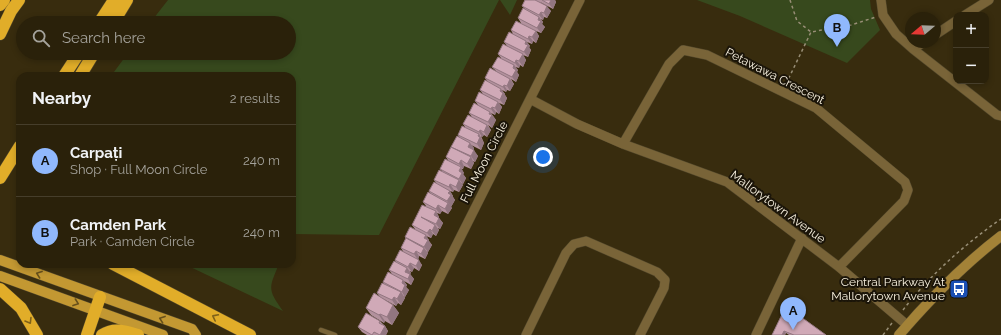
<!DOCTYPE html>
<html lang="en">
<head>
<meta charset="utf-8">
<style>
	:root { --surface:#2a210a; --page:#322913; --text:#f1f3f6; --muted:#a5a39c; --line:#463e2b; --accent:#90b8fd }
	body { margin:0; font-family:Raleway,sans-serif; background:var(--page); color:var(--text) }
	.controls { position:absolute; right:12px; top:12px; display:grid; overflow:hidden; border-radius:8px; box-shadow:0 2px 6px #0003 }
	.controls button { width:36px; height:36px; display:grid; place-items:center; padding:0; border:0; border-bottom:1px solid var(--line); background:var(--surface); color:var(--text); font:20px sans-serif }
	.compass { position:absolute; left:905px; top:12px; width:36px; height:36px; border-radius:50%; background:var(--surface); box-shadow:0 2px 6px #0003; rotate:251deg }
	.you { position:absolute; left:543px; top:157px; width:14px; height:14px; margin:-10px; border:3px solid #fff; border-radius:50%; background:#1a73e8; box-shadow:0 0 0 6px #1a73e833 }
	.badge { display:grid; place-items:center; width:26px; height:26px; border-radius:50%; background:var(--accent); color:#111; font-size:13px; font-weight:700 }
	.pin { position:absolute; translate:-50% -33px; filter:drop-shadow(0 1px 2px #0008) }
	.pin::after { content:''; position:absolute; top:21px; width:14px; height:12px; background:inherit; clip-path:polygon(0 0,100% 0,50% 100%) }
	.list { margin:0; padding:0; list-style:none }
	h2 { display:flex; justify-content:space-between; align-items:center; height:52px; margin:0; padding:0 16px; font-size:17px }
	h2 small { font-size:13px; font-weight:400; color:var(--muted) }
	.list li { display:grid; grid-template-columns:26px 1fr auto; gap:12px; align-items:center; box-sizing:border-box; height:72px; padding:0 16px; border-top:1px solid var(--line) }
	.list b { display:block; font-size:15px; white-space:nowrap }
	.list p { margin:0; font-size:13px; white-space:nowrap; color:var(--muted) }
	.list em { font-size:13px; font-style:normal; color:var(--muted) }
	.icon { flex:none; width:22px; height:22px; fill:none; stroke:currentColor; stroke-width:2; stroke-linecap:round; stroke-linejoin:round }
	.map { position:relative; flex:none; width:1001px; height:335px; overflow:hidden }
	.search { position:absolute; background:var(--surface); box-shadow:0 2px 6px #0003; left:16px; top:16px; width:280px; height:44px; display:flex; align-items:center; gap:10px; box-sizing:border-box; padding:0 14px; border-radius:22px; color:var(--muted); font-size:15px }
	.panel { position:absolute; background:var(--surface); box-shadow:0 2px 6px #0003; left:16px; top:72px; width:280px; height:196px; border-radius:12px }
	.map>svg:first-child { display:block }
	.green { fill:#37491d }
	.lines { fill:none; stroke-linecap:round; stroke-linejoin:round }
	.lane-casing { stroke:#53482c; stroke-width:5.5 }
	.street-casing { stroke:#53482c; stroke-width:10 }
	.secondary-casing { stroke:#53482c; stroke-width:11 }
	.primary-casing { stroke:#53482c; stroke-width:11 }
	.highway-casing { stroke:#53482c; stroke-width:13 }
	.path { stroke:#988e76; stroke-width:1.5; stroke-dasharray:3 3; stroke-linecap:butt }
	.lane { stroke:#796438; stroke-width:4.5 }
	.street { stroke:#796438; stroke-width:9 }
	.secondary { stroke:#a38237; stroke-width:10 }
	.primary { stroke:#c39832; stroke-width:10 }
	.highway { stroke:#e1ad29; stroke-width:12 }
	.wall { fill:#b3919d }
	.shaded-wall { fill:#927680 }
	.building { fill:#d0a9b7; stroke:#927680 }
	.oneway { stroke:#67501b }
	.oneway2 { stroke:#7e6119 }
	.labels { text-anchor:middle; stroke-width:4; stroke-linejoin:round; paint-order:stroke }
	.street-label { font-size:12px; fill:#faf3e1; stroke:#1b1509 }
	.poi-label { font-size:12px; fill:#faf3e1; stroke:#1b1509; text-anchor:end }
</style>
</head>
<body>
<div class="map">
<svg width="1001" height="335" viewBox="0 0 1001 335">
	<rect width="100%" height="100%" fill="#382c0e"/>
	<path class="green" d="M168,0h331l-120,235h-10l-77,-1v-158h-181l17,-23h161v-30h-139z
		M500,0h17l-7,15z
		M697,0h173l1,9 9,21 -33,33 -107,-47z
		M184,264h95c-10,24 -12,25 4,47z"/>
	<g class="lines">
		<g class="lane-casing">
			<path id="lane" d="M321,330l14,5"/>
		</g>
		<g class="street-casing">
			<path id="street" d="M881,0l2,15 13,19 17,15 84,66 4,1
				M965,15l24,-15
				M935,35l21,-14
				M913,49l11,-7
				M530,99l47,25 46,20 104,38 112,85 68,58
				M623,144l46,-80 14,-14 24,5 109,53 89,74 3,8 -4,11 -65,66
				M411,335l169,-335
				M526,335l40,-82 8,-9 12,-3 71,31 8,8 -1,8 -24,47
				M756,335l46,-97"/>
		</g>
		<g class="secondary-casing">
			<path id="secondary" d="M899,335c31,-36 64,-70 102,-99"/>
		</g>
		<g class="primary-casing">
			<path id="primary" d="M0,260l192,69 4,6
				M0,276l163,59"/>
		</g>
		<g class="highway-casing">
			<path id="highway" d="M0,5l4,-5
				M99,23l15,-23
				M113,23l14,-23
				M0,34l11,-23 8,-11
				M64,76l15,-23
				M80,76l14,-23
				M0,178l20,-32
				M113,264l137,71
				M0,289l21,19 16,27
				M87,335l13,-38
				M102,335c12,-8 23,-4 36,0"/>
		</g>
		<path class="path" d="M790,0l7,21 14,11 40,-7 25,-8
			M786,84l25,-52
			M903,310c27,-35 62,-66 98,-91
			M883,335l9,-12"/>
		<use href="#lane" class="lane"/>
		<use href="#street" class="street"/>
		<use href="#secondary" class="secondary"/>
		<use href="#primary" class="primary"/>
		<use href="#highway" class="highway"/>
	</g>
	<path class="wall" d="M525,0h30l1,2 -3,7 -13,-7 11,9 -4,7 -3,-1 -1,3 -2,-1 2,3 -1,2 3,3 -4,6 -5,-2 3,5 -3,7 -3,-2 -1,3 -5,-2 3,4 -1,1 2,3 -3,7 -5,-2 3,5 -3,7 -3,-2 -1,3 -4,-1 3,3 -1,2 2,3 -3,7 -5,-3 3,5 -4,7 -3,-1 -1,2 -4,-2 3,4v1l2,3 -3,7 -5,-2 3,4 -3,7 -3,-2 -1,3 -4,-2 5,7 -4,8 -4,-3 3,5 -4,7 -3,-2 -2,2 -1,-1 3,7 -3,7 -10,-5 3,3 -1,2 5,6 -3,6 -2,-1 1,2 -3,6 -7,-3 -1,3h-2l3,4 -1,1 3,4 -3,6 -2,-1 2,2 -4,7 -5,-2 -1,2 -3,-1 3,5v1l2,3 -4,7 -1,-1 2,2 -4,6 -6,-3 -2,3 -3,-1 2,4v1l4,5 -3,6 -2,-1 1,2 -3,6 -3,-2 -2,4 -5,-2 3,4v1l3,4 -4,7 -1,-1 1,2 -3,6 -6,-3 -1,4 4,5 -3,6 -5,-3 -2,4 -2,-1 1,2 -1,1 4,5 -3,6 -7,-4 3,4 -1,2 3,3 -4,7 -1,-1 1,2 -4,7 -3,-2 -2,3 -14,-8 11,7 6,8 -7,12 -7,-4 -1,2 -13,-8 -5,-7 15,-10 -4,-5 7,-9 -1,-2 9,-8 -3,-4 7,-8 -1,-2 9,-7 -3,-5 5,-10 -1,-1 10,-8 -3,-4 14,-19 -3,-4 8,-8 -2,-3 8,-7 -3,-4 8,-9 -2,-2 9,-7 -3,-5 6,-9 -1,-1 9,-9 -2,-3 7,-8 -2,-3 9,-7 -3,-4 9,-8 -3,-4 8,-7 -3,-4 8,-8 -3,-4 11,-7 -4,-4 9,-9 -3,-4 10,-7 -4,-5 9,-8 -2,-4 10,-7 -3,-5 7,-9 -3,-3z
		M786,306l40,29h-37l-3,-2 -1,2h-13z
		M380,321l5,5 3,5 -2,4h-19l-5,-3 -4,-5z"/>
	<path class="shaded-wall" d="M551,0h4l1,2 -3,7 -4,-5z
		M547,6l4,5 -4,7 -3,-5z
		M541,12l3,5 -1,3 -4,-5z
		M539,17l4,5 -1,2 3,3 -4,6 -4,-5 1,-8z
		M536,31l3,5 -3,7 -4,-6z
		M529,36l4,5 -1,3 -4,-5z
		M526,41l4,5 -1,1 2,3 -3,7 -4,-5 1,-8z
		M523,54l3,6 -3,7 -4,-6z
		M516,60l4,5 -1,3 -4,-5z
		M514,65l4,5 -1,2 2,3 -3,7 -4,-5 1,-9z
		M510,79l4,5 -4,7 -3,-5z
		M504,85l3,5 -1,2 -3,-5z
		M501,89l4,5v1l2,3 -3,7 -4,-5v-9z
		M498,102l4,5 -3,7 -4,-6z
		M492,107l4,5 -1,3 -4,-6z
		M490,112l6,8 -4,8 -4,-6 1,-8z
		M487,125l4,5 -4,7 -3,-5z
		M480,130l4,5 -2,2 -3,-5z
		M479,134l5,9 -3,7 -4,-6 1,-8z
		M470,143l4,5 -2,5 -4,-6z
		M474,150l4,6 -3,6 -4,-6z
		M471,157l3,6 -3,6 -4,-5z
		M461,160l3,6 -1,3 -4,-5z
		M461,167l3,6 -1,1 3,4 -3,6 -4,-5v-8z
		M459,180l4,5 -4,7 -3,-5z
		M450,184l4,6 -1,2 -4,-5z
		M450,191l3,5v1l2,3 -4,7 -4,-6 1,-8z
		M448,203l4,5 -4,6 -3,-5z
		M438,205l4,6 -2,3 -4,-5z
		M436,211l3,6 -2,3 -3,-5z
		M439,218l4,5 -3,6 -4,-5z
		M435,225l4,5 -3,6 -4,-5z
		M430,229l3,5 -2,4 -4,-5z
		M426,235l3,5v1l3,4 -4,7 -4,-5v-9z
		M424,248l4,5 -3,6 -4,-5z
		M416,251l3,5 -1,4 -4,-6z
		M419,260l3,5 -3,6 -3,-5z
		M410,263l4,5 -2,4 -4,-5z
		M407,268l4,5 -1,1 4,5 -3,6 -3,-6 -3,-7z
		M403,280l4,5 -1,2 3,3 -4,7 -3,-5v-9z
		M401,292l4,6 -4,7 -4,-6z
		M394,297l4,6 -2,3 -4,-6z
		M393,305l6,8 -7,12 -5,-8z
		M380,314l5,7 -1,2 -5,-8z
		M385,326l3,5 -2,4h-6z
		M784,331l2,2 -1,2h-3z"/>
	<path class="building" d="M525,0h10l12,6 -3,7 -3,-1 -2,3 -17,-9z
		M542,0h9l-2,4z
		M523,8l16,9 -1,3 3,1 -4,7 -19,-10z
		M516,21l20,10 -4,6 -3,-1 -1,3 -17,-9z
		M509,32l17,9 -1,3 3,1 -4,7 -20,-10z
		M503,44l20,10 -4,7 -3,-1 -1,3 -17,-9z
		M498,57l16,8 -1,3 3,2 -4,7 -20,-10z
		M490,68l20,11 -3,7 -3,-1 -1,2 -18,-9z
		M485,80l16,9 -1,2 3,2 -3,7 -20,-10z
		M479,92l19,10 -3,6 -3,-1 -1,2 -16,-8z
		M474,103l16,9 -1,2 3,1 -4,7 -19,-9z
		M468,115l19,10 -3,7 -4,-2 -1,2 -16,-8z
		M462,126l17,8 -1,2 2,1 -3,7 -19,-9z
		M457,136l13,7 -2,4 6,3 -3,6 -20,-9z
		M451,147l20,10 -4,7 -6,-4 -2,4 -13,-7z
		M445,159l16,8 -2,4 3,2 -3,6 -19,-10z
		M439,170l20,10 -3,7 -6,-3 -1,3 -15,-7z
		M434,182l16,9 -2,2 3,2 -4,6 -18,-10z
		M428,192l20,11 -3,6 -7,-4 -2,4 -13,-7z
		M422,205l14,6 -2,4 5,3 -3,6 -15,-7 14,8 -3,6 -2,-2 -3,4 -15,-8z
		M410,227l16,8 -2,3 4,2 -4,7 -19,-10z
		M406,238l18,10 -3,6 -5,-3 -2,3 -13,-6z
		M400,250l19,10 -3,6 -6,-3 -2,4 -13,-7z
		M394,261l13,7 -2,4 5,2 -2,5 -19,-9z
		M388,272l15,8 -1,3 3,2 -3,7 -19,-10z
		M382,283l19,9 -4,7 -3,-2 -2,3 -15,-7z
		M374,293l19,12 -6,12 -7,-3 -1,1 -13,-7z
		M786,306l40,29h-32l-10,-4 -2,4h-10z
		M366,313l14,8 -1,2 6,3 -5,9 -6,-3 -2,3 -14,-8z"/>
	<defs><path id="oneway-chevron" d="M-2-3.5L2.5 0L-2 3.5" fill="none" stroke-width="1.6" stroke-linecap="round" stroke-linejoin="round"/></defs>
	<g class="oneway">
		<use href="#oneway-chevron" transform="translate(39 274) rotate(-160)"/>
		<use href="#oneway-chevron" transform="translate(76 303) rotate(20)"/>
		<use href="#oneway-chevron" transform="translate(162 319) rotate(-160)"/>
	</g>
	<g class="oneway2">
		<use href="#oneway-chevron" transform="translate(215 317) rotate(-153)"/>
		<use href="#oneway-chevron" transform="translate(29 321) rotate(59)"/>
	</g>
	<defs>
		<g id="bus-square" transform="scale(1)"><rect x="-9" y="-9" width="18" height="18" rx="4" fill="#1a4fb4" stroke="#1b1509"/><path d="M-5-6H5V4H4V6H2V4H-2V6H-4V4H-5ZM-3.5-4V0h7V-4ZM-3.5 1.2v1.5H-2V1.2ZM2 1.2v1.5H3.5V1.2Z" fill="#fff"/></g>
	</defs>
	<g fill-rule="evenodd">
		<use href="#bus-square" x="959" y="289"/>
	</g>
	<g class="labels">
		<g class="street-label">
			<text transform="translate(775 76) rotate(27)" y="4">Petawawa Crescent</text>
			<text transform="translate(484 162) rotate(-63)" y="4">Full Moon Circle</text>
			<text transform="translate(778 207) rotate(36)" y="4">Mallorytown Avenue</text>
		</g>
		<g class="poi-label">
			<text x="945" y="286">Central Parkway At<tspan x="945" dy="14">Mallorytown Avenue</tspan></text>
		</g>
	</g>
</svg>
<div class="controls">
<button>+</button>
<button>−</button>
</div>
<svg class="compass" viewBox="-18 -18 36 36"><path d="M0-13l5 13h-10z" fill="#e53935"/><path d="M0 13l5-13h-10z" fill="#a5a39c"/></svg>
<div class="you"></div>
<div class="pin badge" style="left:793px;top:330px">A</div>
<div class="pin badge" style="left:837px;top:47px">B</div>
<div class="search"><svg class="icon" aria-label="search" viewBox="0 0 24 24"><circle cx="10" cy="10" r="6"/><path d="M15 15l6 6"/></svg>Search here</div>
<section class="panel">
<h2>Nearby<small>2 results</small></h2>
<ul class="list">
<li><span class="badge">A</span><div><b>Carpați</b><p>Shop · Full Moon Circle</p></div><em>240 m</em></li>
<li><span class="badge">B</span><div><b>Camden Park</b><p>Park · Camden Circle</p></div><em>240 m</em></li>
</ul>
</section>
</div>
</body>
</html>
